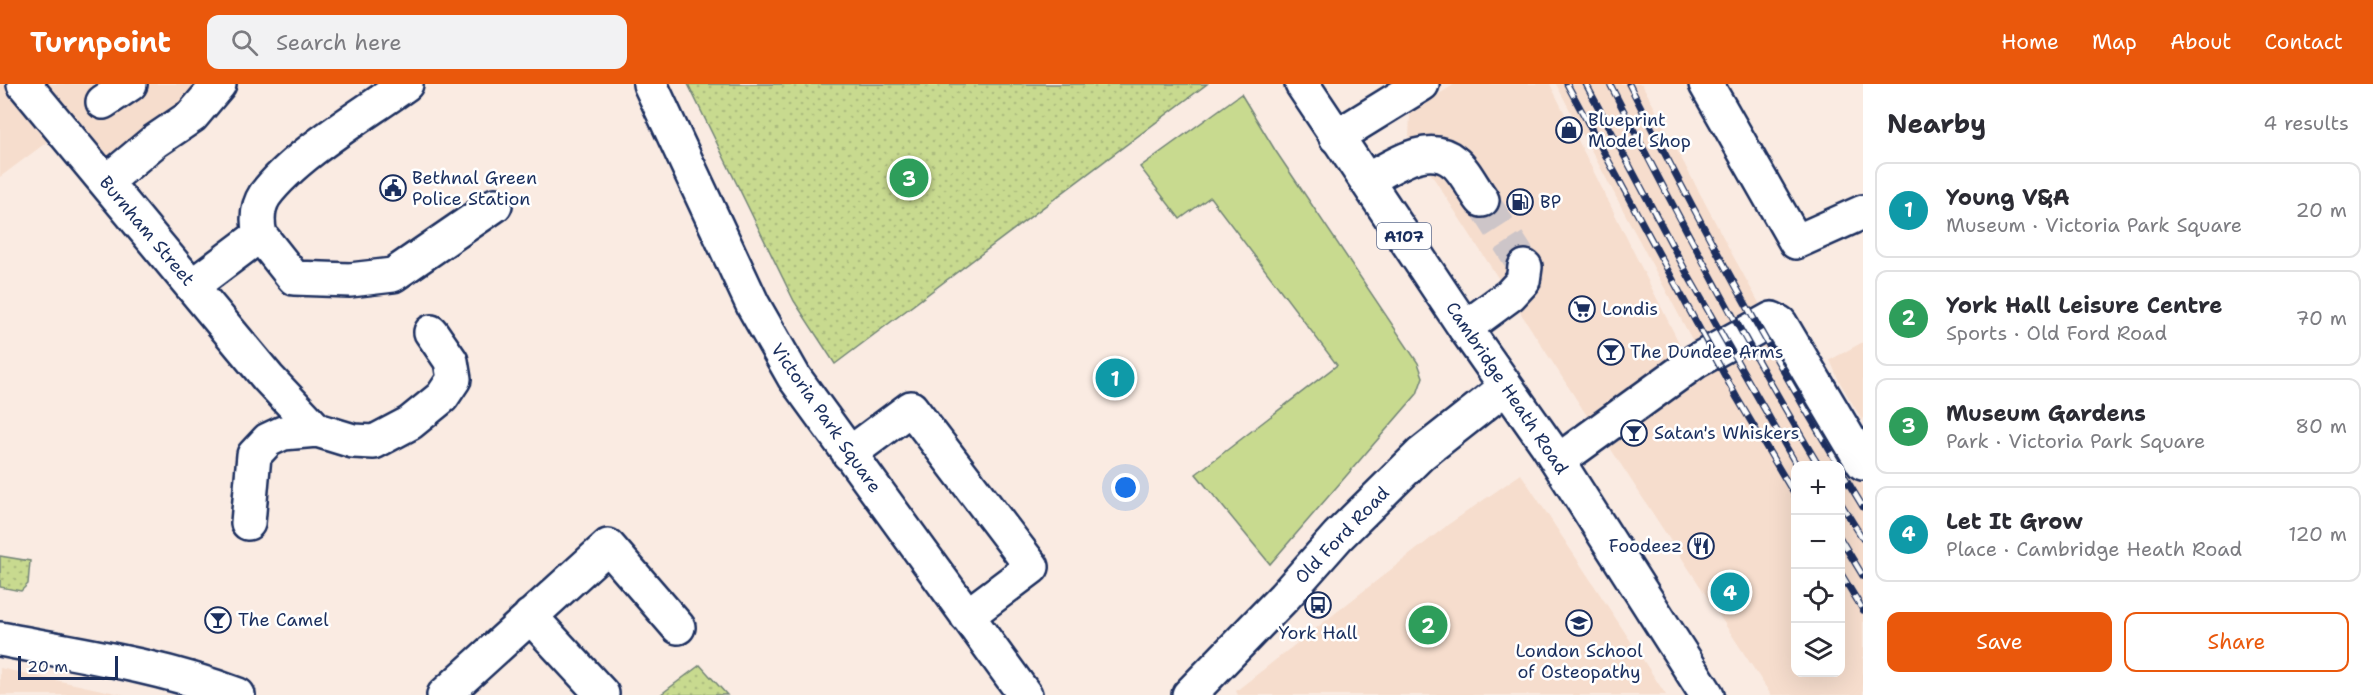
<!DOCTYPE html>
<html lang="en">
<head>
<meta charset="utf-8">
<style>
	:root { --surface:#fff; --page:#f2f2f3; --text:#2b2b33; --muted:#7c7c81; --line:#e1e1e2; --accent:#ea580c }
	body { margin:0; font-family:"Shantell Sans",sans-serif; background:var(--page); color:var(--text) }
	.controls { position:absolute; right:18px; bottom:18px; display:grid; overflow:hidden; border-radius:12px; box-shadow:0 6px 24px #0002 }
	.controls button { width:54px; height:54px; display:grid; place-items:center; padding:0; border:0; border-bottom:2px solid var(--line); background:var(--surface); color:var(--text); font:30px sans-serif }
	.scale { position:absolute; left:18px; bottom:15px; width:100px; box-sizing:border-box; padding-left:6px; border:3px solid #1b2f5e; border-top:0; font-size:16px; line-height:21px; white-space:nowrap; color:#1b2f5e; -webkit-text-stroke:4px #fff; paint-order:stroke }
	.you { position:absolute; left:1126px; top:404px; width:21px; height:21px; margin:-15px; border:4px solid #fff; border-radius:50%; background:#1a73e8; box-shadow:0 0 0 9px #1a73e833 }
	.badge { display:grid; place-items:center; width:39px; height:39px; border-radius:50%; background:var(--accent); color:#fff; font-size:20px; font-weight:700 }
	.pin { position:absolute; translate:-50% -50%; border:3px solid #fff; box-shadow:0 2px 6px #0006 }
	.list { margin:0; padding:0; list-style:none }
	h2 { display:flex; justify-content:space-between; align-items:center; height:78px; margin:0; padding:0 24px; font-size:26px }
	h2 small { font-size:20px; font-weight:400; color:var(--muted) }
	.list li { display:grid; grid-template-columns:39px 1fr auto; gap:18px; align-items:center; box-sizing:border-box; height:96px; margin:0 12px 12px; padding:0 12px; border:2px solid var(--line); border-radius:12px }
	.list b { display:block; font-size:22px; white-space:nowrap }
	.list p { margin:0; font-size:20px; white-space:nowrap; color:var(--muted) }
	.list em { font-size:20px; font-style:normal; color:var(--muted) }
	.actions { display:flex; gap:12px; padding:18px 24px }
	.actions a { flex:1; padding:14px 0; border:2px solid var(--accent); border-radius:12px; text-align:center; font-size:21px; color:var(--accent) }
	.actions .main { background:var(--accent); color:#fff }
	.icon { flex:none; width:33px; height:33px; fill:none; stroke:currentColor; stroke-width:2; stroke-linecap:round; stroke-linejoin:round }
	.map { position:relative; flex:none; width:1863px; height:611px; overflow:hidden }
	header { display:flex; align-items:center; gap:36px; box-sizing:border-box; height:84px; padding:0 30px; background:var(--accent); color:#fff }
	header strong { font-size:28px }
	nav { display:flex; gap:33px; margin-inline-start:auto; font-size:21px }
	.search { width:420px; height:54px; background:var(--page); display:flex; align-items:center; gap:15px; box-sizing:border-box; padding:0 21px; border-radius:12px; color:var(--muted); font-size:22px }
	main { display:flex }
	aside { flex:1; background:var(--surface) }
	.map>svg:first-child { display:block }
	.built { fill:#f6ddcd; fill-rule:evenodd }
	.grass { fill:url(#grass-dots); stroke:#728476; stroke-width:1.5 }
	.garden { fill:#c8da8f; stroke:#728476; stroke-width:1.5 }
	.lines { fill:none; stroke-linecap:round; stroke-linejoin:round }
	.minor-tunnel { stroke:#cdc5c8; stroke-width:33; stroke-dasharray:33 16; stroke-linecap:butt }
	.minor-casing { stroke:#1b2f5e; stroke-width:38 }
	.major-casing { stroke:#1b2f5e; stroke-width:38 }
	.minor { stroke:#fff; stroke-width:33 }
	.major { stroke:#fff; stroke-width:33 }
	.rail-casing { stroke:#1b2f5e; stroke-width:7 }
	.rail { stroke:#fff; stroke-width:4.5; stroke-dasharray:14; stroke-linecap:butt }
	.labels { text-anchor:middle; stroke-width:5; stroke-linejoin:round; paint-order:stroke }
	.shield { fill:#fff; stroke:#5f6d8e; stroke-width:1.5 }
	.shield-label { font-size:16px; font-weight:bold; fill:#1b2f5e }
	.poi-label { font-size:18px; fill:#1b2f5e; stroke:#fff; text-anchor:start }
	.street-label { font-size:18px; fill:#1b2f5e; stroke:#fff }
</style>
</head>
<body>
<header>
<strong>Turnpoint</strong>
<div class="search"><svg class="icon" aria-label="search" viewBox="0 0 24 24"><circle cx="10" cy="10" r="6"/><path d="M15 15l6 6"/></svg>Search here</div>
<nav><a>Home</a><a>Map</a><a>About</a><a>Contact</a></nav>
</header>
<main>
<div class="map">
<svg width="1863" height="611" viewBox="0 0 1863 611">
	<defs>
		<pattern id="grass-dots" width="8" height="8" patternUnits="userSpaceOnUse" patternTransform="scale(1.5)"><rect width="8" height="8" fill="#c8da8f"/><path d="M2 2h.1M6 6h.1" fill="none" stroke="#abbb7e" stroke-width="1.8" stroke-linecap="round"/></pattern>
	</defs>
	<rect width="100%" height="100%" fill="#faebe2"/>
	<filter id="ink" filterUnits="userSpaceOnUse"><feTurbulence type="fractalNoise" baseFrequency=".0167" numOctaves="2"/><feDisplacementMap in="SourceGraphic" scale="12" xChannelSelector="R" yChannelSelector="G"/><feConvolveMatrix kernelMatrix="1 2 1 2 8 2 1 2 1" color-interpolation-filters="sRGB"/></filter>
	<g filter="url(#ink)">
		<path class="built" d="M0,0h216l-120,103 -45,-48 -51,38z
			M1455,0h95l137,275 -96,63 -182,-282 1,-28z
			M1556,0h86l90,170 96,174 35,57v210h-92l-168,-258 103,-71zM1796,382h44v206h-44z
			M1863,258v80l-24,-41 -9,-21z
			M1521,390l145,221h-428l-2,-4 213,-167z
			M0,584l125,27h-125z"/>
		<path class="grass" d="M688,0h519l-372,280 -41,-63z
			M0,472l30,5 -2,23 -7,7 -21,-4z
			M700,581l27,30h-67z"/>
		<path class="garden" d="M1241,10l34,56 143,213 5,14 -6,17 -147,170 -74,-90 141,-109 -127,-168 -30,22 -40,-52z"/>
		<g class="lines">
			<path class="minor-tunnel" d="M1482,116l43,67"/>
			<g class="minor-casing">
				<path id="minor" d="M24,0l244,294 49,52
					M650,0l103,221 41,72 231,318
					M1706,0l90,158 67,-30
					M103,18l27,-18
					M1336,53l86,-53
					M1367,96c25,-13 61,-40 87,-18 10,7 20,28 28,38
					M106,98l49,-41 37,-25 27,-32
					M260,151l34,43 56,2 43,-5 102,-70
					M192,202l68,-51c-3,-13 -3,-28 5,-40 31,-41 98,-80 141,-111
					M1465,244l45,-33 13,-14 2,-14
					M849,370l62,-46 121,159 -65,49
					M1558,377l138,-100 76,-42 8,4 83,140
					M248,439l6,-68 14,-15 15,-7 34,-3 36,11 21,1 36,-19 32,-26 12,-18 -3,-18 -20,-29
					M530,532l72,78
					M0,555c80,15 162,27 238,56
					M444,611l164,-149 70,81"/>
			</g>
			<g class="major-casing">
				<path id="major" d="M1302,0l163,244 83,118 159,249
					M1189,611l95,-98 54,-61 83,-82 85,-67"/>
			</g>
			<use href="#minor" class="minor"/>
			<use href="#major" class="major"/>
			<g class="rail-casing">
				<path id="rail" d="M1567,0l170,314 59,99
					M1586,0l103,193 108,189
					M1610,0c66,129 134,257 209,382
					M1629,0c66,130 135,257 210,382
					M1840,385l23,38
					M1840,418l23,37
					M1840,454l23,38
					M1840,488l23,38"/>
			</g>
			<use href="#rail" class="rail"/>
		</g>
	</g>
	<defs>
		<g id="shop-ring" transform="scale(1.35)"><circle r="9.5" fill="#fff" stroke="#1b2f5e" stroke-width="1.5"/><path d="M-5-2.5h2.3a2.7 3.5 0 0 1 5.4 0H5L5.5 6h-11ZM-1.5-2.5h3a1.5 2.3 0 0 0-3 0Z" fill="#1b2f5e"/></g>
		<g id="civic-ring" transform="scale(1.35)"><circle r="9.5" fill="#fff" stroke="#1b2f5e" stroke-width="1.5"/><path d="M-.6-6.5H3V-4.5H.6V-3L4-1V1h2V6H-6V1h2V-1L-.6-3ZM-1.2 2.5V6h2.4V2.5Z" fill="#1b2f5e"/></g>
		<g id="fuel-ring" transform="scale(1.35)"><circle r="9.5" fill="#fff" stroke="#1b2f5e" stroke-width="1.5"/><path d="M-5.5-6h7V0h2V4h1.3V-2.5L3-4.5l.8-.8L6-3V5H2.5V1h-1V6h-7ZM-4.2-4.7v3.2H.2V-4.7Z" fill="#1b2f5e"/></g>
		<g id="supermarket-ring" transform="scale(1.35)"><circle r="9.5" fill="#fff" stroke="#1b2f5e" stroke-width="1.5"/><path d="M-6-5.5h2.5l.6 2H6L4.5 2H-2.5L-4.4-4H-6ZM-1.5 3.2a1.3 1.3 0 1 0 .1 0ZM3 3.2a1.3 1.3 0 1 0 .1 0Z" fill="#1b2f5e"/></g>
		<g id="bar-ring" transform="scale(1.35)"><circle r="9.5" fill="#fff" stroke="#1b2f5e" stroke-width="1.5"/><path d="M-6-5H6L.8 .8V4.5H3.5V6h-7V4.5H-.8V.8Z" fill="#1b2f5e"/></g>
		<g id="restaurant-ring" transform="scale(1.35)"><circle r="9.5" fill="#fff" stroke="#1b2f5e" stroke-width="1.5"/><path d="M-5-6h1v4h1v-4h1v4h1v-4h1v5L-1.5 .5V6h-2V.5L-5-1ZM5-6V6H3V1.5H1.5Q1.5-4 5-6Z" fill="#1b2f5e"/></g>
		<g id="bus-ring" transform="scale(1.35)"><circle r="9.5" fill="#fff" stroke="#1b2f5e" stroke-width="1.5"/><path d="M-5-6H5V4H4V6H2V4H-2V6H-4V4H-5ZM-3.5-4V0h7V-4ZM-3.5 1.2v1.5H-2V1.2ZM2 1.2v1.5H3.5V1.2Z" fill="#1b2f5e"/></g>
		<g id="university-ring" transform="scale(1.35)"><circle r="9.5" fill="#fff" stroke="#1b2f5e" stroke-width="1.5"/><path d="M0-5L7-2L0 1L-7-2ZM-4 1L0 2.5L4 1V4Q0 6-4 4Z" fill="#1b2f5e"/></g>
	</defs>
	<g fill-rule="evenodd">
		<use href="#shop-ring" x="1569" y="46"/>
		<use href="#civic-ring" x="393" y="104"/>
		<use href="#fuel-ring" x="1520" y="118"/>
		<use href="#supermarket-ring" x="1582" y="225"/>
		<use href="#bar-ring" x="1611" y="268"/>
		<use href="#bar-ring" x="1634" y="349"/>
		<use href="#restaurant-ring" x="1701" y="462"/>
		<use href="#bus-ring" x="1318" y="521"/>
		<use href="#bar-ring" x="218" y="536"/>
		<use href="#university-ring" x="1579" y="539"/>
	</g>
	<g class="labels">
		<rect class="shield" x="1377" y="139" width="54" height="26" rx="4.5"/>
		<g class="shield-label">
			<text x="1404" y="158">A107</text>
		</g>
		<g class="poi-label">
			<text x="1588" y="42">Blueprint<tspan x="1588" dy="21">Model Shop</tspan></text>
			<text x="412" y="100">Bethnal Green<tspan x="412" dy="21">Police Station</tspan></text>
			<text x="1540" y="124">BP</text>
			<text x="1602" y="231">Londis</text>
			<text x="1630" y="274">The Dundee Arms</text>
			<text x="1654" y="355">Satan's Whiskers</text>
			<text x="1682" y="468" text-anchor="end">Foodeez</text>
			<text x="238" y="542">The Camel</text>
			<text x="1318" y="555" text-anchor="middle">York Hall</text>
			<text x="1579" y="573" text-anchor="middle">London School<tspan x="1579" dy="21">of Osteopathy</tspan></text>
		</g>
		<g class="street-label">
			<text transform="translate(147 147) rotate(50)" y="6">Burnham Street</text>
			<text transform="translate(1507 304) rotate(56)" y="6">Cambridge Heath Road</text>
			<text transform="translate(826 334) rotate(55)" y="6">Victoria Park Square</text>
			<text transform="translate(1342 451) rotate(-46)" y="6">Old Ford Road</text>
		</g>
	</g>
</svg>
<div class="controls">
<button>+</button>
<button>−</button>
<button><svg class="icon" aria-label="locate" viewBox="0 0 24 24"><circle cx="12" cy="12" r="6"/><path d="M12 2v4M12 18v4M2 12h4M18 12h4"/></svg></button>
<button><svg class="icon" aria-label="layers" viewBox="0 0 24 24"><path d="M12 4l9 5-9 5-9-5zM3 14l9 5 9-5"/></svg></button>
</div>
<div class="scale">20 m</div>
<div class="you"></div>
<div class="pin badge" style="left:1115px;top:294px;background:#0f9aa8">1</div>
<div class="pin badge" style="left:1428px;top:541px;background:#2e9e5b">2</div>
<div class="pin badge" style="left:909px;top:94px;background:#2e9e5b">3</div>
<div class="pin badge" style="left:1730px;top:508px;background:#0f9aa8">4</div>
</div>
<aside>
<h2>Nearby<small>4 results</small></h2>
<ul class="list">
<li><span class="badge" style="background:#0f9aa8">1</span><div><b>Young V&amp;A</b><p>Museum · Victoria Park Square</p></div><em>20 m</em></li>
<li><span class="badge" style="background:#2e9e5b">2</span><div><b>York Hall Leisure Centre</b><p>Sports · Old Ford Road</p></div><em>70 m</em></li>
<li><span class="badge" style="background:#2e9e5b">3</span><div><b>Museum Gardens</b><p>Park · Victoria Park Square</p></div><em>80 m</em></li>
<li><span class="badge" style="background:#0f9aa8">4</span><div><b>Let It Grow</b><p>Place · Cambridge Heath Road</p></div><em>120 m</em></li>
</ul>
<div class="actions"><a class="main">Save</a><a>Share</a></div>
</aside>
</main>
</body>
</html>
